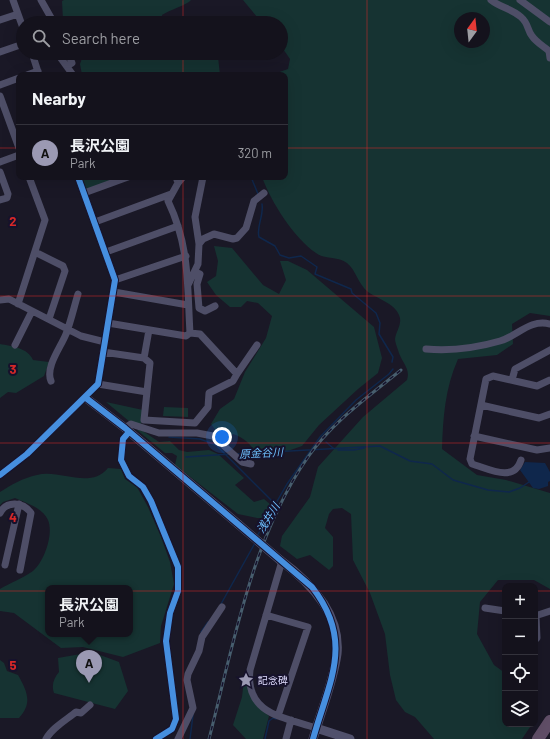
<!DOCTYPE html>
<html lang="en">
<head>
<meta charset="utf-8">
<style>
	:root { --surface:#14121c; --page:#1d1b25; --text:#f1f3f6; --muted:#9d9ea3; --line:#33323b; --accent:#9b99b3 }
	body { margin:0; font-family:Barlow,"Noto Sans JP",sans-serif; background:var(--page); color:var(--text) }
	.controls { position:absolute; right:12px; bottom:12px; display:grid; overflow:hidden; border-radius:8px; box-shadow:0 4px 16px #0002 }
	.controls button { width:36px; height:36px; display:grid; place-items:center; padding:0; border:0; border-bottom:1px solid var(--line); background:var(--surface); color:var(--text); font:20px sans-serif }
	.compass { position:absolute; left:454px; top:12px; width:36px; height:36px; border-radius:50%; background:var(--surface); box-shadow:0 4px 16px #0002; rotate:15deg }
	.you { position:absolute; left:222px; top:437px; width:14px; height:14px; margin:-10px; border:3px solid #fff; border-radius:50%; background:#1a73e8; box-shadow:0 0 0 6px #1a73e833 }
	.badge { display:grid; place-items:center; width:26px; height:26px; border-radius:50%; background:var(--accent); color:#111; font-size:13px; font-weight:700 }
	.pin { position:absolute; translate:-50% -33px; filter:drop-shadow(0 1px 2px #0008) }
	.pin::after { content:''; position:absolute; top:21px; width:14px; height:12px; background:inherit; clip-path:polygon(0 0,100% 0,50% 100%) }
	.popup { position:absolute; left:45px; top:585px; width:88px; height:52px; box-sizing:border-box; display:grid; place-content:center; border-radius:8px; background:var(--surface); filter:drop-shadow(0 1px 3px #0005); font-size:13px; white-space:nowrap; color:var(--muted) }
	.popup b { font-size:15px; color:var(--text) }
	.popup::after { content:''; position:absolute; left:50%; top:100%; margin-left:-8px; border:8px solid transparent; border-top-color:var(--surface) }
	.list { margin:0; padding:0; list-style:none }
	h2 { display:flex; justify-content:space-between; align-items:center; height:52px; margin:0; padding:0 16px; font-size:17px }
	h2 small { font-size:13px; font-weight:400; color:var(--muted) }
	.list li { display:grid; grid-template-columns:26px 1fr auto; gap:12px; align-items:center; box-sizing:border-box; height:56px; padding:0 16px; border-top:1px solid var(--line) }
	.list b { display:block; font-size:15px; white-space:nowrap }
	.list p { margin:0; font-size:13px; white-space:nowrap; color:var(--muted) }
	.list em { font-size:13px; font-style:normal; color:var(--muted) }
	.icon { flex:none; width:22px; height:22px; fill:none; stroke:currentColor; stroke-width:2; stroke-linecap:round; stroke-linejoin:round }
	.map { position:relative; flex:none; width:550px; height:739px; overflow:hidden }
	.search { position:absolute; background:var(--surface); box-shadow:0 4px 16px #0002; left:16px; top:16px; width:272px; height:44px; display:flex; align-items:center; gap:10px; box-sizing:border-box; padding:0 14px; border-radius:22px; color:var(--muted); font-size:15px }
	.panel { position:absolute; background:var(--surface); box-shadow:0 4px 16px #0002; left:16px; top:72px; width:272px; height:108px; border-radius:8px }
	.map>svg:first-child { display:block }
	.green { fill:#163332; fill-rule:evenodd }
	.water { fill:#0f274c }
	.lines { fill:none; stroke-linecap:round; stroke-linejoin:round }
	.stream { stroke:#0f274c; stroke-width:1.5 }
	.street { stroke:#4e4e67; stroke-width:7 }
	.secondary { stroke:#51516c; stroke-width:9 }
	.highway { stroke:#604e67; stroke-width:12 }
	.rail-casing { stroke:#475e6e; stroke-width:3 }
	.rail { stroke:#16122c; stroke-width:1.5; stroke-dasharray:4.5; stroke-linecap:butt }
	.secondary-bridge { stroke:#51516c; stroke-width:9 }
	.cycleway-casing { stroke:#16122c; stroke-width:8 }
	.cycleway { stroke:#468fdf; stroke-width:6 }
	.grid { fill:none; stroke:#d62828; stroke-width:1; stroke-opacity:0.55 }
	.labels { text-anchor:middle; stroke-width:4; stroke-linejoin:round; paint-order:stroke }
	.poi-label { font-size:10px; fill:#e1deff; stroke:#16122c; text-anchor:start }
	.water-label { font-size:11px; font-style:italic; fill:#6dbffd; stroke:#16122c }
	.grid-label { font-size:13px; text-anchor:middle; font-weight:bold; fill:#d62828; stroke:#16122c; stroke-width:4; stroke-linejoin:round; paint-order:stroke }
</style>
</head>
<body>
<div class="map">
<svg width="550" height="739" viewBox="0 0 550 739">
	<rect width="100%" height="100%" fill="#1a1826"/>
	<path class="green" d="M64,0h127c-4,5 -22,10 -29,15l-1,8h-91l-7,-3 -1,-19z
		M243,0h307v316l-20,-3 -18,11 1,20 -16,11 -39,4c-13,29 -15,59 -16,90l35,26 29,5 44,13v96l-16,-9h-36l-18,22 -3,32 17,31 11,8v51h27l-10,15h-88l-19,-22 -10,-5 -9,-12 -6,-25 -5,-41 -15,-41 -17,-33 -2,-46 -9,-6 -9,1 -4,5 -4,14 8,9v29l-4,4 -19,-15 -13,4 -17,-13 2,-10 28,-39 8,-30 45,-50 44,-37c4,-12 -6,-18 -9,-30 -1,-3 -3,-8 -3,-11 1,-8 8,-16 4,-24 -5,-12 -21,-16 -31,-23 -10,-8 -12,-22 -21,-29 -9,-7 -22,-3 -31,-10 -22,-15 -45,-51 -54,-76h23v-102h-14l17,-6 2,-10 -9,-13v-23h-19zM460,18h24v24h-24z
		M84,53h131l3,4 2,18h-138l-2,-11z
		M80,177h37l1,2 -33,11z
		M214,246l18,2 31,37 16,9 7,-14 -6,-19h8l19,9 67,57 8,31 -4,15 -20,16 -39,36 -17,21 -23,8h-22c-7,-10 -12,-16 -24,-20l-5,4 -8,-2 -9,-12 9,-15 14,-10 11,-27 21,-34 6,-22 -14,-13 -11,-2 -6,6h-11l-14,-12 -9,-13 9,-6 2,-15z
		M0,344c12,2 28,4 33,16l16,2 -5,14 -28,17 -8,-1 -8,6z
		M106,402l37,8 -2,15 -11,-3z
		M164,407l24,1v9l-25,-1z
		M140,429l19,13 11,-1 9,9 8,2 22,-2 9,4 26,24 -9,7 19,17 10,-3 7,6v6l-5,7h-9l-19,-4 -63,-49 2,-9 -5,-3h-7l-28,-23z
		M108,468l13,1 4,10 12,8 11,20 13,30 9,25 4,22 -13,42 -1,17 -37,14 -40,-10 -22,1 -47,-35 -14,-2v-22c10,-6 23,-11 33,-18 11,-9 21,-37 15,-51 -5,-12 -22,-17 -33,-22l-12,4 -3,3v-13c11,-7 23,-14 37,-17 23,-6 53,15 71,-7zM48,588h82v46h-82z
		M92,652l27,10 9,29 -13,18 -61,-16c-3,-8 0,-15 5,-21l-1,-14z
		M0,660l4,3 3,8 11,4c9,16 15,28 1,43h-19z
		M244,680l3,1 11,26 11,9 -6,23h-17l-13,-14 9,-28z"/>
	<path class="water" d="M525,462l20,1 5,9v9l-2,1v4l-9,3 -6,-1 -13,-18z"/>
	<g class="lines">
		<path class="stream" d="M251,177l7,17
			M262,204c2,12 -6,23 -3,33l16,9 5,9 9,3 12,-2 16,11 -2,7 36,15 1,4 24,20 4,10 -1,11 14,23 -1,5
			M169,437l31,2 16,6 60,60
			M326,442l7,6
			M338,450h16l10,-2
			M238,454l142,-8 30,15 22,3 21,16 35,10 21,2 11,-4 9,-6
			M186,457l44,-3
			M257,536l30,-52 33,-47 36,-37 33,-26 4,-5
			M221,604l34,-61
			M201,632l7,-10
			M190,739l3,-24
			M265,739l4,-18 4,-3 3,1"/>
		<path class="street" d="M13,0l10,28
			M41,0l13,23
			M491,0c10,8 20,8 30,17 8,7 6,13 11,19 4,6 11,10 17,15l1,7
			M520,0l30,22
			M0,20l18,-6
			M0,52l23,-8
			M32,53l7,22
			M57,53l16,22
			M67,66l5,-3 -4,-10
			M27,75l11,-4
			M0,85l19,-7
			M0,96l19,52
			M0,162l19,-7
			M0,172l8,22 -1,4 -7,2
			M178,183l5,-6
			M84,193l44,-16
			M95,222l76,-28
			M199,244l-4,-27 8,-40
			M35,252l28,14 2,5 -16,48
			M106,252l72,-26
			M195,272l5,2 -3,10 2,24 6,3 10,-5
			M115,280l71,-24
			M188,285l10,-21 1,-20 4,-5 11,-5 19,5 4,-1 9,-10 8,-27 10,-8
			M114,292l74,13
			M0,300l9,-1 72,37 24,6
			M18,304l27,-84 -16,-43
			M108,323l78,13 4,-3c-3,-49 0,-86 -22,-132l10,-18 -2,-6
			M15,345l17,-34
			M426,349c24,2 50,-1 74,-8 18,-5 29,-22 50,-17
			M103,352l41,6 6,5 -6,57 51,3 13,-16 1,-14 24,-12 4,-7 -37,-40 -10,-1
			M144,358l5,-28
			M237,374l20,-29
			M512,380l3,-11 35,-19
			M51,381c-6,-14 10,-34 15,-47 5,-13 8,-27 12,-40
			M98,384l49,8
			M481,405l58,13 11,-4
			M125,428l6,-4 28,9h38l16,3 29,26 9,2
			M129,432l-6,7 -2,21 8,16 14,11 8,14 27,66v24l-8,22 -4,28 10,78 -4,10 -16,10
			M474,436l63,14 13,-2
			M521,460c-7,23 -32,9 -49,4l-2,-5 16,-80 7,-3 44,10 13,-6
			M0,475l27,-21 71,-70 17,-104 -37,-103
			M0,513c7,-13 23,-11 31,0l-11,57
			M282,561l-32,109c-5,44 33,47 66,58
			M5,565l14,-61
			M485,608l20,3
			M266,615l42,12 -30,89
			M535,616l15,-5
			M535,640l2,-2 -1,-22
			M46,739c6,-11 20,-19 30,-27l5,1 9,-8
			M178,739l15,-31 -6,-28 1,-6 11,-23 3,-14 20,-30
			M286,739l5,-19"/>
		<path class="secondary" d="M86,398l39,30 113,96
			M280,560c30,22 61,53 57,94 -4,29 -16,57 -24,85
			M316,728l34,11"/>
		<path class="highway" d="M538,739l12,-18"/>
		<g class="rail-casing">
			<path id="rail" d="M209,739c24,-93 43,-202 99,-282 24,-35 60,-60 93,-87"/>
		</g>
		<use href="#rail" class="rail"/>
		<path class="secondary-bridge" d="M238,524l42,36"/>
		<g class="cycleway-casing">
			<path id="cycleway" d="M86,398l39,30 187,159c43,55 17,94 1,152
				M129,432l-6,7 -2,21 8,16 14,11 8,14 27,66v24l-8,22 -4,28 10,78 -4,10 -16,10
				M0,475l27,-21 71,-70 17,-104 -37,-103"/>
		</g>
		<use href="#cycleway" class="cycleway"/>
	</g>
	<path class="grid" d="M183,0v23M367,0v739M183,53v22M0,148h19M285,148h265M183,177v562M0,296h550M0,443h550M0,591h505M535,591h15"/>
	<defs>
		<g id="sight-bare" transform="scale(1.2)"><path d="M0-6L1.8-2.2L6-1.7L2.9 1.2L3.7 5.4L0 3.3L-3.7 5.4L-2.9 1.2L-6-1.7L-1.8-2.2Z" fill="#9b99b3" stroke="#16122c" stroke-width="2.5" paint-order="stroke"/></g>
	</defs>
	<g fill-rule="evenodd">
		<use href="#sight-bare" x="246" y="680"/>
	</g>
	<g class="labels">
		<g class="poi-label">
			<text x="258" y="684">記念碑</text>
		</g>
		<g class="water-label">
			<text transform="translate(261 453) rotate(-3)" y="4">原金谷川</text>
			<text transform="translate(268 518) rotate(-58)" y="4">浅井川</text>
		</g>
	</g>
	<g class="grid-label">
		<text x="13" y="226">2</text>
		<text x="13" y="374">3</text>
		<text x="13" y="522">4</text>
		<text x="13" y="670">5</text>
	</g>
</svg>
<div class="controls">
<button>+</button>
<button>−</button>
<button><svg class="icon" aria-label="locate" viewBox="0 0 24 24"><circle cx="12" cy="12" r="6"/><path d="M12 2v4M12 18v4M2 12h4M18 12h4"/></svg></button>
<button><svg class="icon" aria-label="layers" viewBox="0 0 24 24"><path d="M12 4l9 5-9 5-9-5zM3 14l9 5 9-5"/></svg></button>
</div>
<svg class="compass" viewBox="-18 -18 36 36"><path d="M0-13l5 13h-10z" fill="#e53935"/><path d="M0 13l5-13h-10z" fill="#9d9ea3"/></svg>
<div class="you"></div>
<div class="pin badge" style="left:89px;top:683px">A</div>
<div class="popup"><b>長沢公園</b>Park</div>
<div class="search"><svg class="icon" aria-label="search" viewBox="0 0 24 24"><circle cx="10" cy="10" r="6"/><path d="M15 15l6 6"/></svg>Search here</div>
<section class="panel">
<h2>Nearby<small></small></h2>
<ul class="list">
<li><span class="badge">A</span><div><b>長沢公園</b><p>Park</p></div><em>320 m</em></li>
</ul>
</section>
</div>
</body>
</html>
